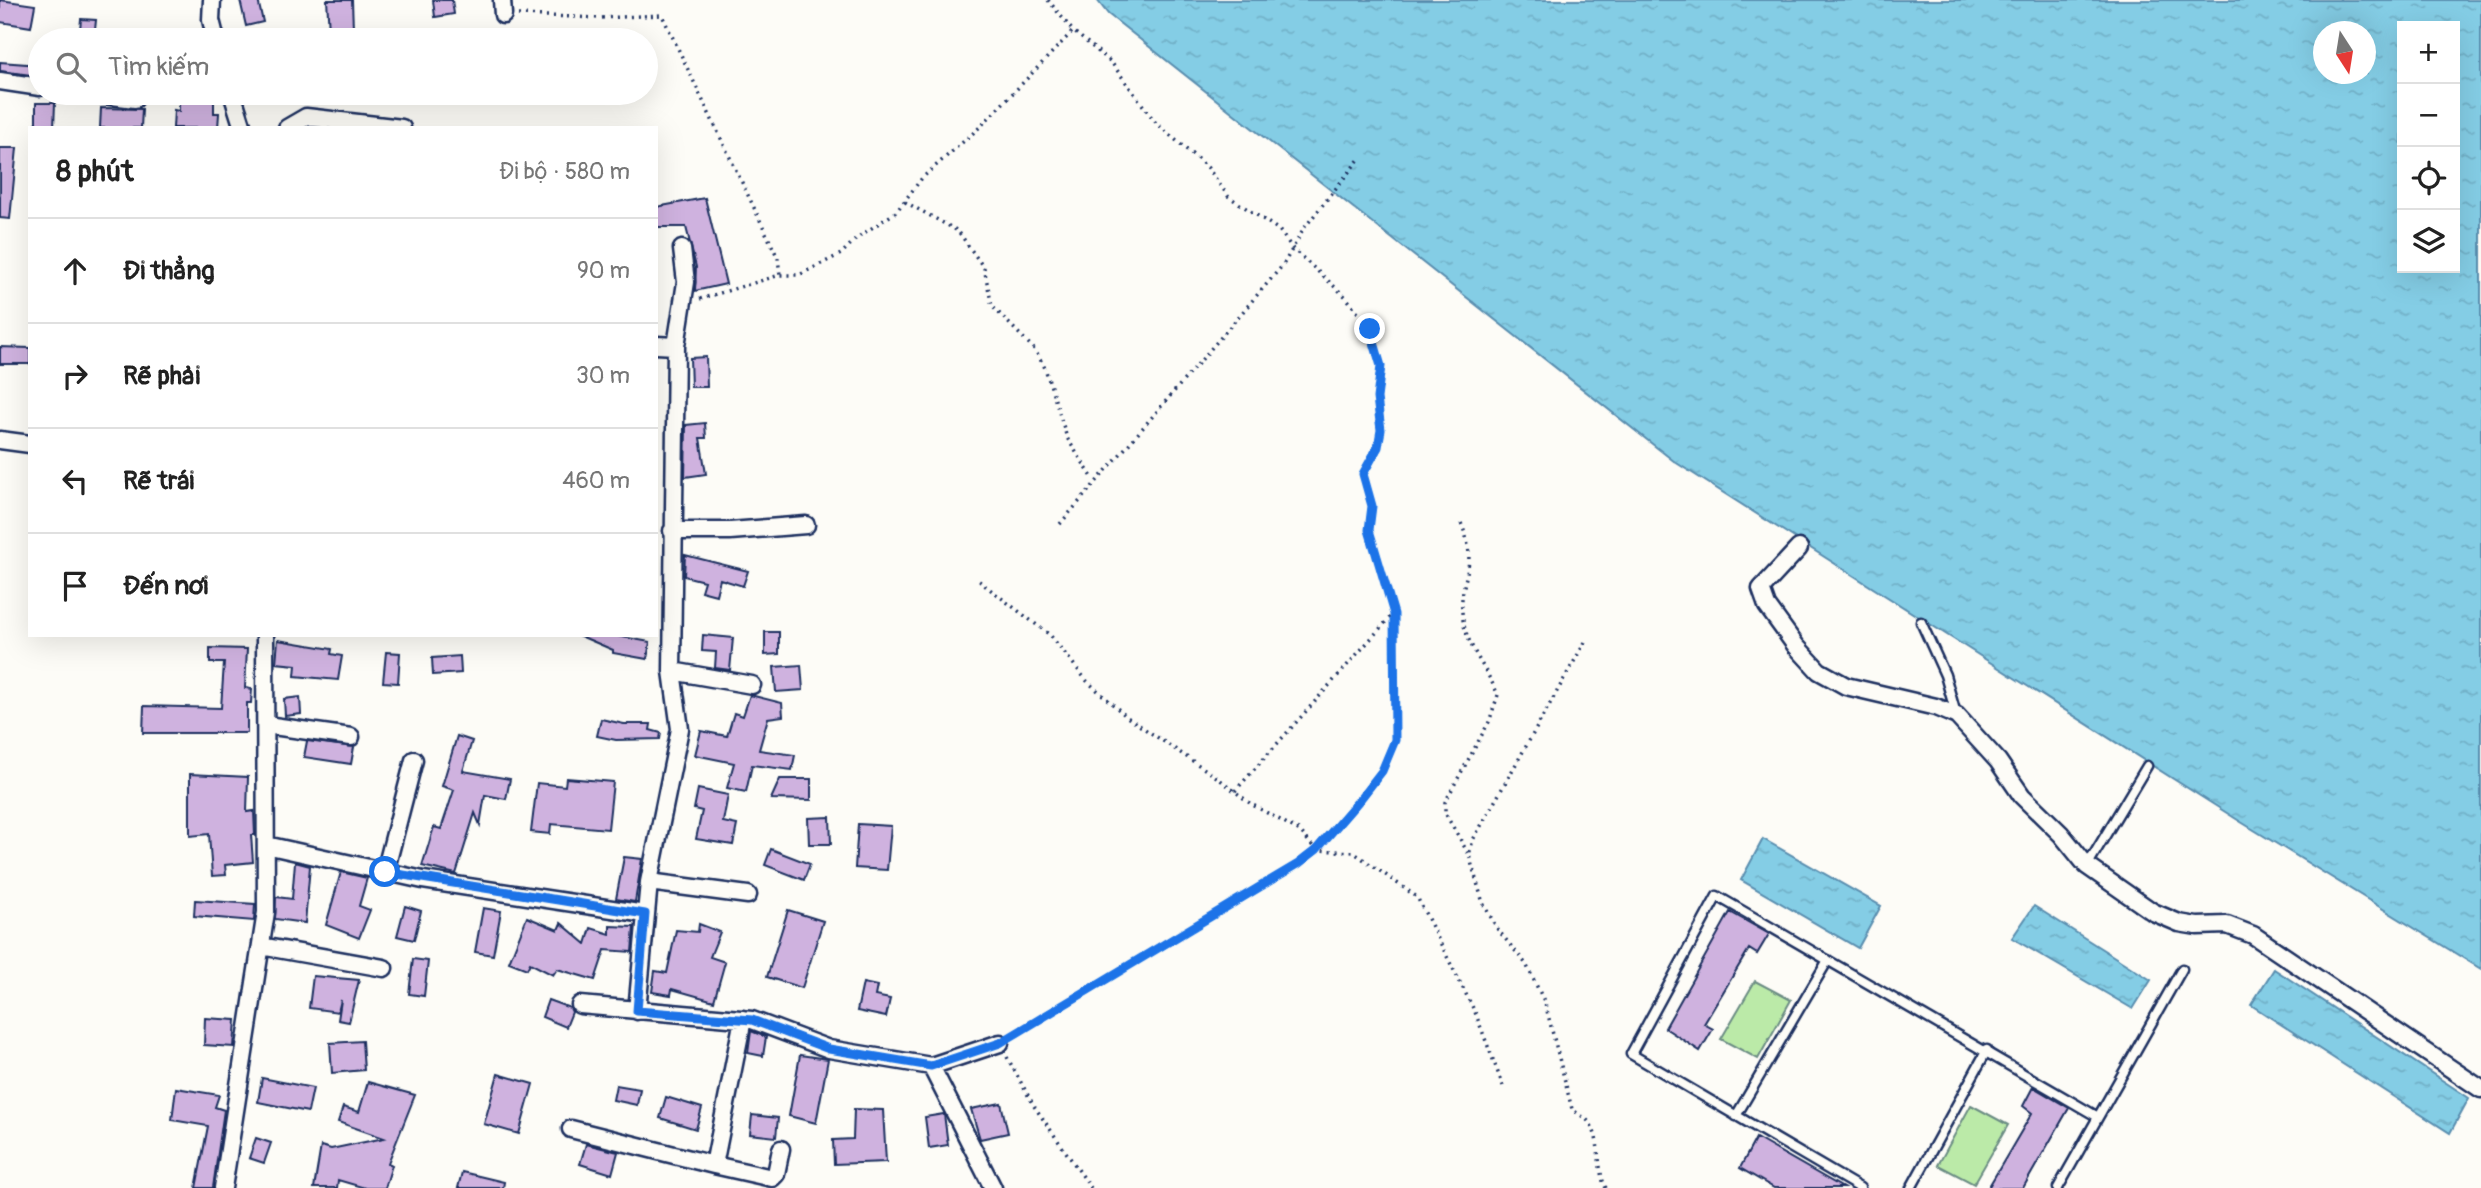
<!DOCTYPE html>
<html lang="vi">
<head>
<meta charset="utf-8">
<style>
	:root { --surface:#fff; --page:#f2f2f2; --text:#222; --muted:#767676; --line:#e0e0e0 }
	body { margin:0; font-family:Pangolin,sans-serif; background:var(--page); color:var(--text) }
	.controls { position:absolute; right:21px; top:21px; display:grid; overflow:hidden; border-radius:0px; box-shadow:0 7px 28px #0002 }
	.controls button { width:63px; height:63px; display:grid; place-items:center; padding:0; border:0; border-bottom:2px solid var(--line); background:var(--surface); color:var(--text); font:35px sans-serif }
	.compass { position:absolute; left:2313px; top:21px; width:63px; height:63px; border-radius:50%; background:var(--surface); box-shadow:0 7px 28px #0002; rotate:168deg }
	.stop { position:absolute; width:21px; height:21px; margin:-16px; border:5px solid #1a73e8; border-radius:50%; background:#fff }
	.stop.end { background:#1a73e8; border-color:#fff; box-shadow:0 2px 7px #0008 }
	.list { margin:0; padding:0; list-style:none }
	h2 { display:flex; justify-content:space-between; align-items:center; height:91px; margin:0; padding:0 28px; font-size:30px }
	h2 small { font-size:23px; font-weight:400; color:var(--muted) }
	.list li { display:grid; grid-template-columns:46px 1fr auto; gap:21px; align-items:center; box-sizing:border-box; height:105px; padding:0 28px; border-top:2px solid var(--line) }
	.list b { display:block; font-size:26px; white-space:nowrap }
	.list em { font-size:23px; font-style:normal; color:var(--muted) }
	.icon { flex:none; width:38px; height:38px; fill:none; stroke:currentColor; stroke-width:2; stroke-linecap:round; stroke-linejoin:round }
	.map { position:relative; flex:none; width:2481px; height:1188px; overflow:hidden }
	.search { position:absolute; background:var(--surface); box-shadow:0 7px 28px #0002; left:28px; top:28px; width:630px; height:77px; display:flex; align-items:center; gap:18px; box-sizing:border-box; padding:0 24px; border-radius:38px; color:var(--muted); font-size:26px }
	.panel { position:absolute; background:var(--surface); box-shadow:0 7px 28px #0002; left:28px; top:126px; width:630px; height:511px; border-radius:0px }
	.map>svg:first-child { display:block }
	.park { fill:#bbeaa8; stroke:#6b8c83; stroke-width:2 }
	.water { fill:url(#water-ripples); stroke:#5a8eaf; stroke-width:2; fill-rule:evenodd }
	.building { fill:#cfb2df; stroke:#1b2f5e; stroke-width:2 }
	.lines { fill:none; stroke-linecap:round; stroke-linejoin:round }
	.lane-casing { stroke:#1b2f5e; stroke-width:13 }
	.street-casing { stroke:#1b2f5e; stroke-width:21 }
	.path { stroke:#1b2f5e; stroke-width:3.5; stroke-dasharray:2 5; stroke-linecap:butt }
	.lane { stroke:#fdfcf7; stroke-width:8 }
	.street { stroke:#fdfcf7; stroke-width:16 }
	.route { stroke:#1a73e8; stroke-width:9 }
</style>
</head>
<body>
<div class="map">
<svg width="2481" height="1188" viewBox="0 0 2481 1188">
	<defs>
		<pattern id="water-ripples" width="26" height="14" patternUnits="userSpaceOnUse" patternTransform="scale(1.75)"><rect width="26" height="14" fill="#84cde5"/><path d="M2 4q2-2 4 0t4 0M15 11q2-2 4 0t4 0" fill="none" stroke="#71b0c7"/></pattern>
	</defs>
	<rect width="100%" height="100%" fill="#fdfcf7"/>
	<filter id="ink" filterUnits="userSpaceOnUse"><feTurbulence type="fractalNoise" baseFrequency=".0143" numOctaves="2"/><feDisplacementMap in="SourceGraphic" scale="14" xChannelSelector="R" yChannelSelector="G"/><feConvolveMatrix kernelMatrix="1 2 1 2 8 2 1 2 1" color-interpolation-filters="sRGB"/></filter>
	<g filter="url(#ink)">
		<path class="park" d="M1755,981l36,19 -33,59 -37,-20z
			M1971,1105l37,20 -34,59 -36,-19z"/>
		<path class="water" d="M1097,0h1384v969l-240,-147 -566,-360 -567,-448zM2402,26h53v242h-53zM2324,32h42v42h-42z
			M1763,839l118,67 -23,42 -117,-68z
			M2034,906l117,74 -18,29 -121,-71z
			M2274,969l195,129 -19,35 -199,-128z"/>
		<path class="building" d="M0,0l35,5 -4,22 -31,-5z
			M240,0h18l5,22 -17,4z
			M327,0h25l1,29 -24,1z
			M433,0h19l2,14 -19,3z
			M81,19l15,1 -2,20h-15z
			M0,62l40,3 -1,11 -39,-5z
			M179,93h35v20h5l-1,15h-45l1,-18 5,1z
			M36,103h19l-1,25h-18z
			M101,108l41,1 -1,19h-41z
			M0,148h17l-7,71 -10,-1z
			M705,198l21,86 -31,7 1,-24 -10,-40h-30v-20z
			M0,347l30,1v16h-30z
			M706,357l1,30h-16l-1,-29z
			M705,423l1,15h-6l6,36 -21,3 1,-52z
			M685,555l63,16 -5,15 -23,-7 -4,16 -15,-4 3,-10 -20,-5z
			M765,632h14v22l-14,1z
			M578,635h34l38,7 -3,17 -34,-6v-3z
			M703,635l30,3 -3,32 -15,-2 1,-16 -14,-1z
			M278,640l54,9 -1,5 11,2 -4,24 -43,-4 1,-11 -20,-2z
			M210,648l37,1 -2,39 7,1 -1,14h-4v30h-104l1,-27 77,2 3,-45h-14z
			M386,652l14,1 -2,30 -15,-1z
			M460,656l1,17 -28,2 -1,-17z
			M801,665l2,25 -27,2 -2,-25z
			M750,695l32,8 1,13 -15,2 -9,32 36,5 -3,15 -40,-5 -6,27 -19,-4 7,-25 -39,-8 6,-24 26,5 7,-23 9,3z
			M300,697l1,17 -16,2 -1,-17z
			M601,719l23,5h27l-1,6 11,3 -1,6 -44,1 -19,-4z
			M457,736l15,5 -9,30 47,8 -4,20 -21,-4 -5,30 -5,-12 -19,61 -34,-8 12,-39 7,2 13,-39 -12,-4z
			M307,741l47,6 -3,17 -47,-7z
			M190,774l58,3 -1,35 7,-1 1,24h-4l2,27 -28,3 1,10 -14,1 -3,-42 -19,2z
			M566,778l47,4 -5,47 -57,-5 -1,10 -19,-2 6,-49 28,3z
			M780,779h31v21l-40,-1z
			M698,789l30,6 -5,27 14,3 -4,20 -37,-6 6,-28 -8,-2z
			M830,817l1,27h-22l-1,-26z
			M858,824l33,2 -4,44 -32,-2z
			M771,849l39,15 -6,16 -39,-15z
			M624,857l18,2 -7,43 -19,-3z
			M295,862l15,4 -5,57 -30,-4 1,-22 16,2z
			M341,872l26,6 -8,28 11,4 -11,28 -33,-13z
			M195,900l60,4 -1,17 -60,-5z
			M405,906l16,5 -7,29 -17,-4z
			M483,908l18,3 -8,44 -18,-3z
			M788,910l35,11 -21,67 -35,-11z
			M1730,912l39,22 -12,20 -8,-5 -45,75 9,5 -13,22 -35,-23z
			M527,917l31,13 3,-7 25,21 5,-16 19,6v-8l24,1 -2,25 -27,-2 -10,30 -38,-11 -4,6 -23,-12 -3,6 -18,-7z
			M699,924l21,8 -10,25 15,5 -11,39 -42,-12 -1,6 -19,-3 3,-21 12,2 9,-43 22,2z
			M413,959l15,2 -4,35 -15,-2z
			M313,976l46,4 -10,42 -11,-2 3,-20 -3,12 -29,-4z
			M863,983l14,3 -2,10 15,3 -4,18 -29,-6z
			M548,1000l22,8 2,4 -6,15 -24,-10z
			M205,1018l31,2 -2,27 -30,-2z
			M751,1031l15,6 -3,19 -15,-3z
			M362,1041l2,29 -32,3 -2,-30z
			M800,1055l28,4 -12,64 -27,-7z
			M498,1074l35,10 -14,50 -35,-10z
			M262,1078l51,10 -5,24 -50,-10z
			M368,1082l47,13 -27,68 4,2 -7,23h-20l-27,-8 -1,8h-23l7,-42 10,3 53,-11 -46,-16 5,-15 16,5z
			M616,1085l24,4 -3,16 -24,-5z
			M2033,1087l36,21 -46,80h-35l44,-75 -9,-7z
			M176,1088l43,7 -4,12 9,3 -11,78h-17l12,-62 -36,-6z
			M666,1097l36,11 -6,21 -36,-11z
			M1001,1103l7,30 -28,6 -9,-30z
			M854,1109l29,1 3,52 -52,2 -1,-24 20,-1z
			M944,1114l4,31 -19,3 -4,-31z
			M752,1115l26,3 -2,19 -26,-3z
			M256,1138l15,5 -7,20 -15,-5z
			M1756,1138l87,50h-69l-34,-20z
			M586,1144l32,8 -6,22 -32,-10z
			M462,1172l42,10 -1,6h-45z"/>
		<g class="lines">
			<g class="lane-casing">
				<path id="lane" d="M1921,622l24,53 11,39
					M2087,866l60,-100
					M1736,1116l92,-156
					M1860,1188l-229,-134 86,-158 381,221
					M1911,1188l76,-138
					M2058,1188l124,-219"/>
			</g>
			<g class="street-casing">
				<path id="street" d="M212,0l-1,20 5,20
					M502,0l1,15
					M0,81l40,6
					M88,93l47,6
					M232,93l11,35
					M287,128l19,-11 96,11
					M676,346l10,-64 -4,-33
					M0,440l30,4
					M672,531h58l76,-6
					M1799,548l-38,41 6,17 29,40 23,25 27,15 90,21 21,9 41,45 24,35 39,38 26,32 66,46 26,11 18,3 30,-1 26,10 228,154
					M672,671l80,14
					M266,725l85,12
					M266,845l157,35 222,34
					M385,872l29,-112
					M649,882l99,13
					M261,946l123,22
					M580,1005l172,15 77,29 102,17
					M637,1011l12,-129 31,-153 -8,-58 4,-325 -20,-1
					M571,1129l143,36 29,-146
					M714,1165l58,13 4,-4 5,-25
					M223,1188l43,-276 -1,-277
					M993,1188l-62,-122 69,-23"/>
			</g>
			<path class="path" d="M1048,0l25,31
				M518,15l82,3 62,-3 116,243 2,17
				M905,202l53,29 26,37 8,38 43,44 10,18 22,70 27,42
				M700,299l80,-24h19l42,-21 17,-17 38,-25 26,-34 59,-52 92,-95 38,31 45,61 52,45 20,28 51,34 14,19 53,48 24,32 12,37 -4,32 3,32 -3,17 -15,27 9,32 -3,24 25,84 1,126 -13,31 -21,27 -45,52 -17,14 -285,171
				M1461,523c20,46 -5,56 2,97 4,26 25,51 35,75l-9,27 -44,80v11l23,40
				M1060,524l223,-259 22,-38 55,-69
				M979,581l71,54 37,46 40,36 91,61 33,26 49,27 16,19 37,2 64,45 58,115 28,74
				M1585,642l-112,198 -4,15 14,48 15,27 28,34 19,39 27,106c4,4 9,6 14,10 17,15 9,49 20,69
				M1235,791l157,-176
				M1007,1057l27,49 57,82"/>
			<use href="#lane" class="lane"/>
			<use href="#street" class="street"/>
		</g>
	</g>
	<g class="lines" filter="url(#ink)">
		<path class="route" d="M385,872l260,42 -8,97 115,9 77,29 102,17 69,-23 298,-179 18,-14 45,-52 21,-27 13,-31 -1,-126 -25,-84 3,-24 -9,-32 15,-27 3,-17 -4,-32 4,-32 -11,-37"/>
	</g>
</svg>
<div class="controls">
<button>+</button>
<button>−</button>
<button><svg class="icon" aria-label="locate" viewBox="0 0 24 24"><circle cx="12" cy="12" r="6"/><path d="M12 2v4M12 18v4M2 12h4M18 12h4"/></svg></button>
<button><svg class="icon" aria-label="layers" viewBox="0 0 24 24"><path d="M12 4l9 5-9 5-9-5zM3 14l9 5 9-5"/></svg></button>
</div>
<svg class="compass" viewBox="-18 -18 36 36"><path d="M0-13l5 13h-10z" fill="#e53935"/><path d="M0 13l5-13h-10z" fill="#767676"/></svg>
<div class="stop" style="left:385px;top:872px"></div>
<div class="stop end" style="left:1370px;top:329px"></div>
<div class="search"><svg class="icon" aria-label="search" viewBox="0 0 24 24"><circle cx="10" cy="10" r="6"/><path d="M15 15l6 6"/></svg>Tìm kiếm</div>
<section class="panel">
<h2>8 phút<small>Đi bộ · 580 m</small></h2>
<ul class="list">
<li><svg class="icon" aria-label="ahead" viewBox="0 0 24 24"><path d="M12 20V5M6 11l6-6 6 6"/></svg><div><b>Đi thẳng</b></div><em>90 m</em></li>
<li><svg class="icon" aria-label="right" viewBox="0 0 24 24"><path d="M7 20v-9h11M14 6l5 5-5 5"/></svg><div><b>Rẽ phải</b></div><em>30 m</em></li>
<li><svg class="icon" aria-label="left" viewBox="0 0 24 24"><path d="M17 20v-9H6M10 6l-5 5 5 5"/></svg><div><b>Rẽ trái</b></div><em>460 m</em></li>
<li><svg class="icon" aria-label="arrive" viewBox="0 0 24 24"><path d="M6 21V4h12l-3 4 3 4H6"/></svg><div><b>Đến nơi</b></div></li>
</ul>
</section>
</div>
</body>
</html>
